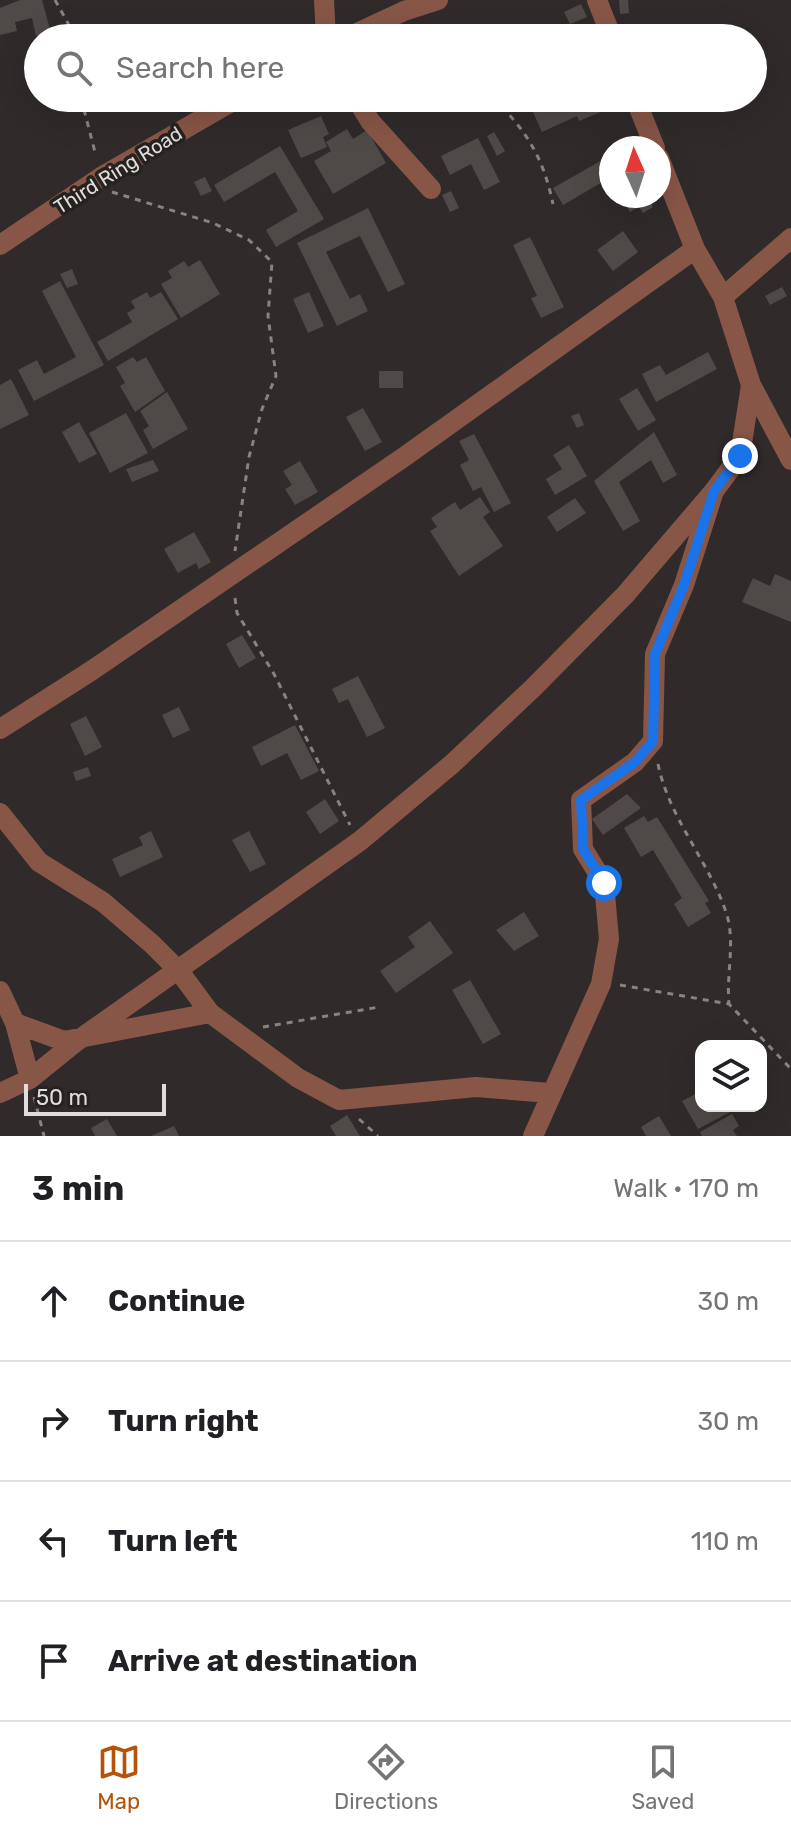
<!DOCTYPE html>
<html lang="en">
<head>
<meta charset="utf-8">
<style>
	:root { --surface:#fff; --page:#f6f6f6; --text:#202124; --muted:#757577; --line:#e0e0e0; --accent:#b45309 }
	body { margin:0; font-family:Rubik,sans-serif; background:var(--page); color:var(--text) }
	.controls { position:absolute; right:24px; bottom:24px; display:grid; overflow:hidden; border-radius:16px; box-shadow:0 8px 32px #0002 }
	.controls button { width:72px; height:72px; display:grid; place-items:center; padding:0; border:0; border-bottom:2px solid var(--line); background:var(--surface); color:var(--text); font:40px sans-serif }
	.compass { position:absolute; left:599px; top:136px; width:72px; height:72px; border-radius:50%; background:var(--surface); box-shadow:0 8px 32px #0002; rotate:357deg }
	.scale { position:absolute; left:24px; bottom:20px; width:142px; box-sizing:border-box; padding-left:8px; border:4px solid #dfdcdb; border-top:0; font-size:22px; line-height:28px; white-space:nowrap; color:#dfdcdb; -webkit-text-stroke:6px #262220; paint-order:stroke }
	.stop { position:absolute; width:24px; height:24px; margin:-18px; border:6px solid #1a73e8; border-radius:50%; background:#fff }
	.stop.end { background:#1a73e8; border-color:#fff; box-shadow:0 2px 8px #0008 }
	.list { margin:0; padding:0; list-style:none }
	h2 { display:flex; justify-content:space-between; align-items:center; height:104px; margin:0; padding:0 32px; font-size:34px }
	h2 small { font-size:26px; font-weight:400; color:var(--muted) }
	.list li { display:grid; grid-template-columns:52px 1fr auto; gap:24px; align-items:center; box-sizing:border-box; height:120px; padding:0 32px; border-top:2px solid var(--line) }
	.list b { display:block; font-size:30px; white-space:nowrap }
	.list em { font-size:26px; font-style:normal; color:var(--muted) }
	.icon { flex:none; width:44px; height:44px; fill:none; stroke:currentColor; stroke-width:2; stroke-linecap:round; stroke-linejoin:round }
	.map { position:relative; flex:none; width:791px; height:1136px; overflow:hidden }
	.search { position:absolute; background:var(--surface); box-shadow:0 8px 32px #0002; left:24px; right:24px; top:24px; height:88px; display:flex; align-items:center; gap:20px; box-sizing:border-box; padding:0 28px; border-radius:44px; color:var(--muted); font-size:30px }
	.sheet { height:584px; background:var(--surface) }
	nav { display:flex; justify-content:space-around; align-items:center; box-sizing:border-box; height:112px; border-top:2px solid var(--line); background:var(--surface); font-size:22px; color:var(--muted) }
	nav a { display:grid; justify-items:center; gap:4px }
	nav .on { color:var(--accent) }
	.map>svg:first-child { display:block }
	.building { fill:#4f4a48 }
	.lines { fill:none; stroke-linecap:round; stroke-linejoin:round }
	.path { stroke:#878382; stroke-width:3; stroke-dasharray:6 6; stroke-linecap:butt }
	.minor { stroke:#885647; stroke-width:20 }
	.route { stroke:#1a73e8; stroke-width:10 }
	.labels { text-anchor:middle; stroke-width:7; stroke-linejoin:round; paint-order:stroke }
	.street-label { font-size:20px; fill:#dfdcdb; stroke:#262220 }
</style>
</head>
<body>
<div class="map">
<svg width="791" height="1136" viewBox="0 0 791 1136">
	<rect width="100%" height="100%" fill="#302b2a"/>
	<path class="building" d="M20,0h22l9,33 -15,3 -4,-18 -17,4 2,9 -17,4v-27z
		M619,0h9l1,13 -9,1z
		M581,4l6,13 -17,7 -6,-12z
		M433,98h24l-20,9z
		M564,98h33l6,13 -24,10 -2,-5 -35,16 -9,-20z
		M321,116l8,18 -6,3 4,10 -26,11 -13,-28z
		M347,129l6,10 14,-9 19,33 -53,31 -19,-33 17,-10 -5,-9z
		M494,132l11,19 -8,5 -10,-20z
		M478,138l22,44 -16,8 -13,-26 -21,11 -9,-19z
		M280,146l44,73 -48,28 -10,-17 32,-19 -23,-39 -51,30 -10,-17z
		M611,155v22l-48,28 -10,-17z
		M205,177l7,14 -11,5 -7,-14z
		M451,191l8,17 -9,4 -8,-17z
		M621,196h26l6,11 -10,6 -4,-6 -9,5z
		M368,208l37,76 -17,8 -28,-56 -34,16 24,47 10,-5 8,17 -31,15 -40,-83z
		M623,231l15,21 -25,19 -16,-21z
		M530,237l34,70 -23,11 -10,-20 6,-2 -24,-51z
		M200,260l20,34 -39,24 -20,-34 11,-6 -4,-7 16,-10 4,6z
		M72,269l6,15 -11,4 -7,-14z
		M60,281l44,84 -70,36 -16,-31 19,-10 7,14 32,-17 -34,-66z
		M782,287l5,9 -17,9 -5,-9z
		M147,292l3,6 11,-6 17,27 -70,42 -11,-19 35,-20 -5,-9 8,-5 -4,-7z
		M309,292l15,34 -16,7 -15,-34z
		M708,352l9,17 -61,33 -14,-28 18,-9 6,10z
		M133,357l4,5 9,-5 19,34 -30,21 -15,-26 5,-3 -9,-16z
		M379,371h24v17h-24z
		M11,379l18,36 -29,14v-44z
		M637,388l19,32 -18,11 -19,-32z
		M167,392l21,37 -35,20 -10,-19 6,-4 -9,-15z
		M363,408l19,34 -17,9 -19,-34z
		M126,413l22,40 -38,20 -21,-40z
		M579,413l5,12 -7,3 -6,-12z
		M79,422l18,32 -18,9 -17,-31z
		M654,432l23,43 -14,8 -12,-23 -32,22 21,39 -17,10 -29,-50z
		M474,434l37,69 -17,9 -13,-25 -8,4 -13,-26 9,-5 -10,-19z
		M569,445l18,31 -32,19 -9,-16 16,-10 -9,-14z
		M153,460l6,11 -27,11 -6,-13z
		M300,461l18,31 -23,13 -10,-16 7,-4 -9,-14z
		M480,497l10,15 -7,5 20,29 -44,30 -29,-45 7,-4 -6,-9 24,-16 5,8z
		M575,498l11,15 -29,19 -10,-15z
		M194,532l17,30 -12,7 -3,-6 -18,10 -14,-24z
		M775,574l16,7v41l-49,-20 11,-24 17,8z
		M242,635l14,23 -17,10 -13,-24z
		M358,676l27,52 -18,9 -19,-38 -9,4 -7,-14z
		M179,707l11,23 -17,8 -11,-23z
		M86,716l16,31 -17,9 -15,-32z
		M295,725l24,46 -18,9 -14,-27 -26,13 -9,-19z
		M88,767l3,9 -15,5 -3,-9z
		M627,794l14,14 -38,27 -11,-16z
		M325,799l14,22 -19,13 -14,-22z
		M644,816l4,6 9,-5 52,84 -4,2 6,10 -23,14 -14,-23 8,-6 -29,-48 -12,7 -17,-29z
		M151,831l12,26 -43,20 -8,-18 31,-14 -4,-8z
		M249,831l17,33 -16,8 -18,-32z
		M524,912l15,24 -25,15 -18,-21z
		M430,921l23,32 -57,40 -16,-22 35,-24 -7,-10z
		M470,980l31,54 -18,10 -31,-54z
		M701,1091v15h25l4,6 -32,17 -16,-28z
		M732,1114l7,12 -6,4 4,6h-35l-2,-4z
		M347,1115l13,21h-24l-6,-10z
		M659,1116l12,20h-25l-5,-9z
		M107,1119l10,17h-22l-4,-8z
		M174,1126l5,10h-28z"/>
	<g class="lines">
		<path class="path" d="M55,0l13,23 3,15
			M416,26l10,12
			M81,98l15,58
			M493,98c34,33 50,59 60,106
			M112,192l101,31 36,17 23,22 -4,54 8,60 -14,33 -13,48 -14,94
			M235,598l2,15 37,61 76,151
			M658,764c11,54 50,96 68,148 10,30 0,61 3,92
			M620,985l109,19 62,65
			M263,1027l116,-20
			M34,1097l10,39
			M359,1119l19,17"/>
		<path class="minor" d="M324,0l2,38
			M597,0l15,38
			M346,38l58,-27 34,-11
			M356,98l14,23 61,68
			M635,98l20,50
			M659,158l36,91 28,48 28,88 40,75
			M0,245l101,-68 137,-79
			M723,297l68,-59
			M0,729l91,-58 313,-214 291,-208
			M0,813l39,49 64,40 49,42 27,27 31,42
			M0,991l15,32 15,56
			M15,1023l49,18 146,-28 88,65 41,22 137,-13 74,6
			M0,1093l30,-14 47,-38 283,-200 92,-77 81,-76 92,-93 89,-104
			M533,1136l68,-152 8,-45 -5,-56 -21,-34 -2,-49 54,-38 18,-21 2,-87 29,-69 30,-94 26,-35 11,-71"/>
	</g>
	<g class="lines">
		<path class="route" d="M604,883l-21,-34 -2,-49 54,-38 18,-21 2,-87 29,-69 30,-94 26,-35"/>
	</g>
	<g class="labels">
		<g class="street-label">
			<text transform="translate(118 170) rotate(-32)" y="7">Third Ring Road</text>
		</g>
	</g>
</svg>
<div class="controls">
<button><svg class="icon" aria-label="layers" viewBox="0 0 24 24"><path d="M12 4l9 5-9 5-9-5zM3 14l9 5 9-5"/></svg></button>
</div>
<svg class="compass" viewBox="-18 -18 36 36"><path d="M0-13l5 13h-10z" fill="#e53935"/><path d="M0 13l5-13h-10z" fill="#757577"/></svg>
<div class="scale">50 m</div>
<div class="stop" style="left:604px;top:883px"></div>
<div class="stop end" style="left:740px;top:456px"></div>
<div class="search"><svg class="icon" aria-label="search" viewBox="0 0 24 24"><circle cx="10" cy="10" r="6"/><path d="M15 15l6 6"/></svg>Search here</div>
</div>
<section class="sheet">
<h2>3 min<small>Walk · 170 m</small></h2>
<ul class="list">
<li><svg class="icon" aria-label="ahead" viewBox="0 0 24 24"><path d="M12 20V5M6 11l6-6 6 6"/></svg><div><b>Continue</b></div><em>30 m</em></li>
<li><svg class="icon" aria-label="right" viewBox="0 0 24 24"><path d="M7 20v-9h11M14 6l5 5-5 5"/></svg><div><b>Turn right</b></div><em>30 m</em></li>
<li><svg class="icon" aria-label="left" viewBox="0 0 24 24"><path d="M17 20v-9H6M10 6l-5 5 5 5"/></svg><div><b>Turn left</b></div><em>110 m</em></li>
<li><svg class="icon" aria-label="arrive" viewBox="0 0 24 24"><path d="M6 21V4h12l-3 4 3 4H6"/></svg><div><b>Arrive at destination</b></div></li>
</ul>
</section>
<nav>
<a class="on"><svg class="icon" aria-label="map" viewBox="0 0 24 24"><path d="M3 6l6-2 6 2 6-2v14l-6 2-6-2-6 2zM9 4v14M15 6v14"/></svg>Map</a>
<a><svg class="icon" aria-label="directions" viewBox="0 0 24 24"><path d="M12 3l9 9-9 9-9-9zM9 14v-3h6M13 9l2 2-2 2"/></svg>Directions</a>
<a><svg class="icon" aria-label="saved" viewBox="0 0 24 24"><path d="M7 4h10v16l-5-4-5 4z"/></svg>Saved</a>
</nav>
</body>
</html>
